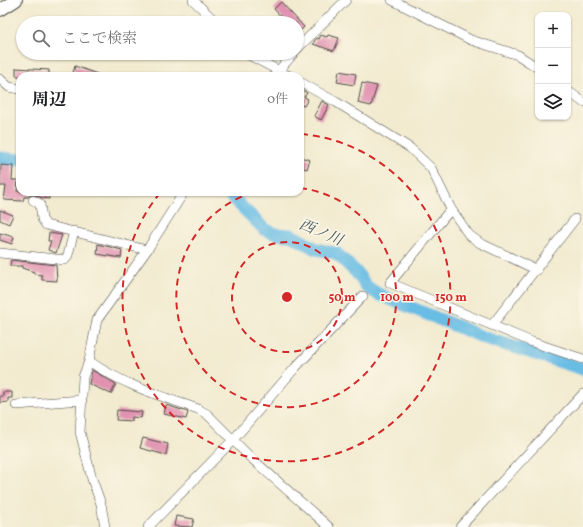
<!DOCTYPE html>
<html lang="ja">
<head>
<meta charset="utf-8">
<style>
	:root { --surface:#fff; --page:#f2f2f2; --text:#202124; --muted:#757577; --line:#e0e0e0 }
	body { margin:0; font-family:Vollkorn,"Noto Serif JP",serif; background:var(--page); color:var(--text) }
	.controls { position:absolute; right:12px; top:12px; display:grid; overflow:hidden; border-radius:8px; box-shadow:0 1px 3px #0004 }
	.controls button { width:36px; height:36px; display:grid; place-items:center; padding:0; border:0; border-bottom:1px solid var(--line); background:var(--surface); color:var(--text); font:20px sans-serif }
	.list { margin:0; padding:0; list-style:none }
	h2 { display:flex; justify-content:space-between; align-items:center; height:52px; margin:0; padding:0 16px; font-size:17px }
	h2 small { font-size:13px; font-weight:400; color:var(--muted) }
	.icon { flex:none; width:22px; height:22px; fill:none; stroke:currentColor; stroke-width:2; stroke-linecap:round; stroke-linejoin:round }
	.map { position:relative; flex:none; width:583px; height:527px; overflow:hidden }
	.search { position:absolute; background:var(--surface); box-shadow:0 1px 3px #0004; left:16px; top:16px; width:288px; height:44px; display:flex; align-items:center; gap:10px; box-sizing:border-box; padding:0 14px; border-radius:22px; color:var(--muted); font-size:15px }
	.panel { position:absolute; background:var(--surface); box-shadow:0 1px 3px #0004; left:16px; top:72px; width:288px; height:124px; border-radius:12px }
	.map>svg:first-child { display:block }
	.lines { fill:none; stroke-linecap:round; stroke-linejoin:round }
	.river { stroke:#69bde5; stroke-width:13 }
	.building { fill:#e192b1 }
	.minor-casing { stroke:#494844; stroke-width:10 }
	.major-casing { stroke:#494844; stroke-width:14 }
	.minor { stroke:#fff; stroke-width:9 }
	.major { stroke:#fff; stroke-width:12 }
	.ring { fill:none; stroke:#d62828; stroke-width:2; stroke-dasharray:7 5 }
	.labels { text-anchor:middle; stroke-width:3; stroke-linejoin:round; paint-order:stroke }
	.water-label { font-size:15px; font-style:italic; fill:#3e5763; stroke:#fcf5e5 }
	.centre { fill:#d62828; stroke:#fcf5e5; stroke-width:2 }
	.ring-label { font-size:12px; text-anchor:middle; font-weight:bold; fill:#d62828; stroke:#fcf5e5; stroke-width:3; stroke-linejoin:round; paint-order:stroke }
</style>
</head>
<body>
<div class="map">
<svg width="583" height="527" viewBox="0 0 583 527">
	<rect width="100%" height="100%" fill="#fcf5e5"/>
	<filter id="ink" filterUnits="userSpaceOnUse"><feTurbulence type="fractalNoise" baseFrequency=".025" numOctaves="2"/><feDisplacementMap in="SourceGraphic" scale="8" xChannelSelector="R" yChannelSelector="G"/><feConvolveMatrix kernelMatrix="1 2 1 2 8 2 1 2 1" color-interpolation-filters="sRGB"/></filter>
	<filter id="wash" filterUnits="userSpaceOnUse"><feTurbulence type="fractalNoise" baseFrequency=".012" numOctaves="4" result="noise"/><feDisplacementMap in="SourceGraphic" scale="16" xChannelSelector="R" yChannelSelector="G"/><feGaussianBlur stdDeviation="0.9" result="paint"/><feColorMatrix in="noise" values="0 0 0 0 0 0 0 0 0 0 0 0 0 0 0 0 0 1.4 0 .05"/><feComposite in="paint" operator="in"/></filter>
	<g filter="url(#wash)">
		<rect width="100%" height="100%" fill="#f2ebd0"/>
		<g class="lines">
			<path class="river" d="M0,158l20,2
				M227,192l37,37 12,5 15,1 25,14 20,4 20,19 11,15 11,7 107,44 98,31"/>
		</g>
		<g id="blocks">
			<path class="building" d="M281,2l23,25 -7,7v-11h-10l-13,-14z
				M321,35l6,2 1,-2 11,3 -5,13 -21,-7 2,-4 2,-2 2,1z
				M75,66l25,9v1h-28z
				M16,68l33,2v6h-33z
				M339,71l17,3 -2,11 -17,-3z
				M362,83l15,3 -6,20 -13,-3z
				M300,89l7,4 -3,4 4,2 -4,7 -4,-1z
				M322,101l7,4 -8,15 -7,-4z
				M300,157l10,3 -3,9 -7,-2z
				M1,165l12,1 -1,14h6l-1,11 32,1v7l-7,-1 -9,-4 -5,3h-4l-1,4 -19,-1 2,-14h-6z
				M0,210l13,5 -4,9 -9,-4z
				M0,233l14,4 -2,7 -12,-4z
				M49,233l13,2 -6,18 -8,-3 3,-9h-3z
				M98,244l24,6 -1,8 -24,-4z
				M11,260l45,5 1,16 -15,-1v-5l-8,-1v-2l-12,-4v-2h-12z
				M92,370l24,14 -5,10 -22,-10z
				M3,392h9v6h-4v4l-8,1v-7h3z
				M166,405l22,7 -2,7 -22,-5z
				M117,410l25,2 -1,6 -9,-1v4l-16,-1z
				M143,438l25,6 -2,11 -26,-7z
				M176,516l18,3 -2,8 -18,-1z"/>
		</g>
	</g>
	<g filter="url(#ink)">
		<use href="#blocks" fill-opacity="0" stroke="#494844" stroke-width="1"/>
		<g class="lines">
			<g class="minor-casing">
				<path id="minor" d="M193,0l24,23
					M392,0l79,40 47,15 20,13
					M297,49l49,-49
					M245,53l44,23
					M274,76l20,-23
					M0,79l9,8 11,2
					M300,82l36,20 74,46 21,20 20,41 18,26 11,8 57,27
					M568,91l15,11
					M33,200l7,4 2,15 4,6 101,25
					M451,209l-61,74 142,59 51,17
					M0,253l65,7 3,-5 6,-24
					M492,325l83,-106
					M89,361c32,23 72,35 109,48l9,5 43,43 79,70
					M16,405l65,-5
					M105,527l-4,-23 -9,-25 -12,-47 3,-55 6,-16 8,-41 50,-70 37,-58
					M148,527l85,-87 62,-72 68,-72
					M460,527l123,-133"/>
			</g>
			<g class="major-casing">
				<path id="major" d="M0,10l16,-10"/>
			</g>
			<use href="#minor" class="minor"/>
			<use href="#major" class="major"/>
		</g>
	</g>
	<g class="ring">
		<circle cx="287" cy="297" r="55"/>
		<path d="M300 188A110 110 0 1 1 254 192"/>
		<path d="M301 134A164 164 0 1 1 160 193"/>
	</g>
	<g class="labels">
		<g class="water-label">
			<text transform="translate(321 232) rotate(23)" y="5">西ノ川</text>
		</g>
	</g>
	<circle cx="287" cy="297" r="6" class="centre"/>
	<g class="ring-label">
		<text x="342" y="301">50 m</text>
		<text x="397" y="301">100 m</text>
		<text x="451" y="301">150 m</text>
	</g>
</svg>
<div class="controls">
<button>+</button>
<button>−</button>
<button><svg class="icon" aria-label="layers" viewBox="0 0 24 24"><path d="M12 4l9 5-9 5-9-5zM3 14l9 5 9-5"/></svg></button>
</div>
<div class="search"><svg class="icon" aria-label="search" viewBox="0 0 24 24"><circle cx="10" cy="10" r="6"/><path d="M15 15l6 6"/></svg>ここで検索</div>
<section class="panel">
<h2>周辺<small>0件</small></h2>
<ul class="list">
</ul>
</section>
</div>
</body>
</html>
